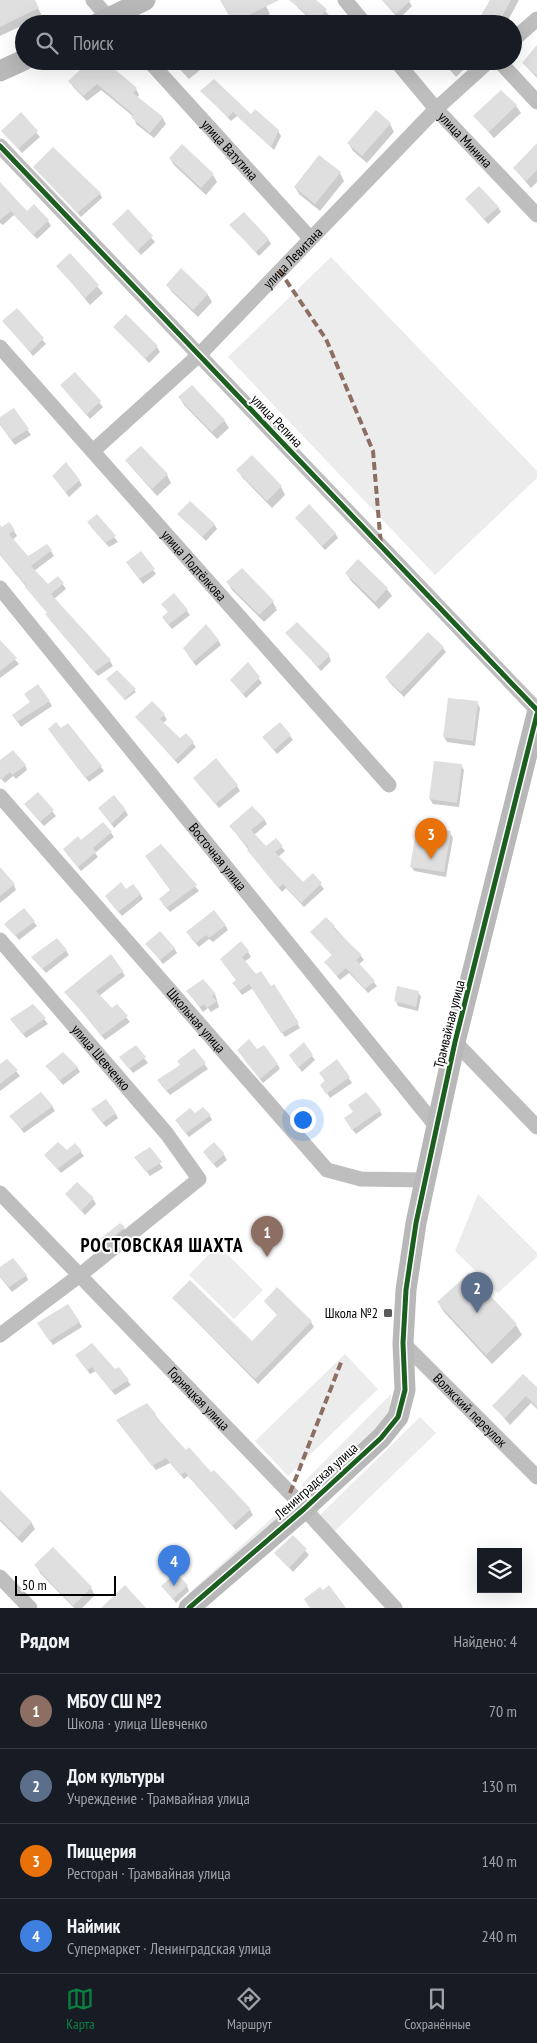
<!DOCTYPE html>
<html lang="ru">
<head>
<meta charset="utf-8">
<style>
	:root { --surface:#171b24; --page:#242831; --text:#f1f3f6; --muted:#9ea1a6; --line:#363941; --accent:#0b8043 }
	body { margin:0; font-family:"PT Sans Narrow",sans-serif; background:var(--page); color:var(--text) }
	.controls { position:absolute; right:15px; bottom:15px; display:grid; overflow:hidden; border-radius:0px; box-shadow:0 5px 20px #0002 }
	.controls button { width:45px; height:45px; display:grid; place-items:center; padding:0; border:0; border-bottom:1px solid var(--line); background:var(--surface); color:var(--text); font:25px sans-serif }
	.scale { position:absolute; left:15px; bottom:12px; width:101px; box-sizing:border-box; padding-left:5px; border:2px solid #000; border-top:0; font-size:14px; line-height:18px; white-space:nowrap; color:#000; -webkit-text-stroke:4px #fff; paint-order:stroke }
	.you { position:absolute; left:302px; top:1119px; width:18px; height:18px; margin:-12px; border:4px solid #fff; border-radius:50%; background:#1a73e8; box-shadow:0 0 0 8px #1a73e833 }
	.badge { display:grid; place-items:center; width:32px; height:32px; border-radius:50%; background:var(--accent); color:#fff; font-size:16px; font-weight:700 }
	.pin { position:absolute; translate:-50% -41px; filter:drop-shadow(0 1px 2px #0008) }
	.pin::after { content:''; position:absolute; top:26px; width:18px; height:15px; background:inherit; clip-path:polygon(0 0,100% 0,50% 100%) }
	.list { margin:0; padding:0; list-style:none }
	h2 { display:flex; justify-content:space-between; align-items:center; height:65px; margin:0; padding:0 20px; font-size:21px }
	h2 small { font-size:16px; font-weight:400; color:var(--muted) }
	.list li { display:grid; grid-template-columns:32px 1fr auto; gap:15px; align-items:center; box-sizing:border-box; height:75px; padding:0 20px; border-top:1px solid var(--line) }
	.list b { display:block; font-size:19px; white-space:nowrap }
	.list p { margin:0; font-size:16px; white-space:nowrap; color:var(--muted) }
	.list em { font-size:16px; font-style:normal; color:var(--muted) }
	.icon { flex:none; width:28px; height:28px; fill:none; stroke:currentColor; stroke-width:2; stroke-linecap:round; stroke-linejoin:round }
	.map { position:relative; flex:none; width:537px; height:1608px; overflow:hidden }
	.search { position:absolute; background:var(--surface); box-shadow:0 5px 20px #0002; left:15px; right:15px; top:15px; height:55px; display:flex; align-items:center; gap:12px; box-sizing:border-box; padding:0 18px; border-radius:28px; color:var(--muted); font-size:19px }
	.sheet { height:365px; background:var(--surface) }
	nav { display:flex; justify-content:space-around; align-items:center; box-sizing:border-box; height:70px; border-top:1px solid var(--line); background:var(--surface); font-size:14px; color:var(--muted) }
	nav a { display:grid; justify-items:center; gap:2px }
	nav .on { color:var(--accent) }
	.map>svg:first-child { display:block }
	.green { fill:#ececec }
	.shadow { fill:#0003 }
	.building { fill:#dfdfdf }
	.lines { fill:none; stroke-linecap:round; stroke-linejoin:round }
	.street { stroke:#bebebe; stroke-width:15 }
	.secondary { stroke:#b8b8b8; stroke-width:21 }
	.quiet { stroke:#8d6e63; stroke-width:4; stroke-dasharray:8 4; stroke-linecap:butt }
	.cycleway-casing { stroke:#fff; stroke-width:8 }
	.cycleway { stroke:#1b5e20; stroke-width:5 }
	.poi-dot { fill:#595959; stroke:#fff; stroke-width:2 }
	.labels { text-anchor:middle; stroke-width:4; stroke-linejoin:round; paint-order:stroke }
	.street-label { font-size:14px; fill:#000; stroke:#fff }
	.poi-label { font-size:14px; fill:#000; stroke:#fff; text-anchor:end }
	.district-label { font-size:19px; font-weight:bold; letter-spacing:1px; fill:#000; stroke:#fff }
</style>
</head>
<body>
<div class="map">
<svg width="537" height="1608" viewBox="0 0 537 1608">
	<rect width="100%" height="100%" fill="#fff"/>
	<path class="green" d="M331,257l206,214v7l-102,97 -207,-218z
		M478,1194l59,59v4l-39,36 -43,-42z
		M218,1245l45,45 -29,29 -45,-44z
		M345,1354l33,35 -90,87 -33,-35z
		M391,1394l-2,21 -77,81 -11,-11z
		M420,1417l16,16 -102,99 -15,-16z
		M292,1500l5,8 -96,87 -13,-1z"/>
	<path class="shadow" d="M2,0h32l8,16 -42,20v-35z
		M222,0h41l7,14 -19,10h-17z
		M298,0h16l15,15 -8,9h-5l-18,-16 -3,-5z
		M382,0h26l4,6 -13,13z
		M491,0h28l-13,24h-25z
		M537,46v32l-14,-15z
		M92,61l44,28 3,6 -2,3 25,19 4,7 -12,14 -18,-14 -2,-7 -33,-27 -14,11 -14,-14 -3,-6z
		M172,61h31l2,5 -16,13z
		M349,61h13l-6,7z
		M442,61h30l-16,16z
		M202,91l76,40 3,5 -7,14 -37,-34 -6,5z
		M501,91l15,15 5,7 -27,25 -20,-22z
		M376,112l14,12 4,8 -27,31 -14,-12 -4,-7z
		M21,114l19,23 -18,16 -19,-22z
		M537,145v37l-6,6 -17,-20z
		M170,158l43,17 4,7 -11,13 -32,-30z
		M35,167l65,26 2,5 -21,19z
		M340,173l4,8 -24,30 -21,-17 -4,-7z
		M0,188l27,25 21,8 3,5 -14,13 -23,-24 -11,10 -3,-2z
		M466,199l32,8 3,5 -13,12z
		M128,211l27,31 -14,13 -24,-26z
		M231,225l37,14 3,5 -12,12z
		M70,255l33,38 -13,12 -32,-39z
		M181,270l27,25 4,7 -14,15 -26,-25 -5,-7z
		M16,310l30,34 -13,12 -29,-35z
		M115,327l42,20 3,5 -11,11z
		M75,373l28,34 -13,12 -28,-34z
		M180,398l44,22 5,8 -12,11 -33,-34z
		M13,409l18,26 -16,10 -15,-20v-6z
		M126,461l41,14 4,8 -14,13z
		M238,470l43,17 4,8 -13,13 -30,-31z
		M53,476l26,4 3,5 -13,12z
		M179,514l35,10 3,5 -11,12z
		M97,516l21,26 -9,5 -18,-20z
		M296,518l39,15 3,5 -13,12z
		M9,523l8,13 -5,4 16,18 23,-7 3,5 -20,15 14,14 10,-8 8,12 -12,10 56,62 3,5 -15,10 -48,-56 -2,-7 -48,-58v-28l1,2z
		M358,561l29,28 5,7 -13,13 -28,-28 -5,-8z
		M130,567l23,3 3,4 -13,10z
		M242,570l31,32 4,8 -13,12 -32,-32 -4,-7z
		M166,609l21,2 3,4 -18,14 -6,-7 3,-9z
		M287,633l42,23 2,5 -10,10z
		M218,640l3,5 -25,21 -9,-13z
		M0,643l19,21 -19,14z
		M443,648l3,4 -42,45 -15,-15 -3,-5z
		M248,664l14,19 -16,15 -11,-13z
		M117,672l19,20 -11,8 -16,-18z
		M49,701l3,5 -31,21 -8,-12z
		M477,703l3,5 -5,38 -28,-4 -3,-5z
		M164,715l3,5 -4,3 17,17 6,-5 10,12 -18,17 -42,-47z
		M68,725l36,46 -15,11 -37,-48z
		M290,736l3,4 -16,14 -10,-12z
		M0,761l25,4 2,5 -11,9 -3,-3 -8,7 -5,-6z
		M461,765l3,5 -5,37 -26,-3 -3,-5z
		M198,783l39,3 3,5 -21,17z
		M38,794l18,22 -12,10 -15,-17z
		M125,810l3,5 -14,13 -11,-15z
		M264,819l3,5 -13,11 12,13 10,-8 9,11 -7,6 24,27 11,-9 11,14 -20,18 -18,-19 -4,4 -52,-66z
		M111,833l3,4 -19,16 3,4 -17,14 -14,-17 14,-12z
		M450,833l3,5 -7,39 -32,-6 -3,-5z
		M161,845l38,46 -29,21 -7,-8 8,-13 -8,-11z
		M0,876l14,9 2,5 -16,13z
		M126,891l14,3 3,5 -21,17 -13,-15z
		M24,910l13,16 -18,14 -13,-16z
		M225,925l3,5 -15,12 -4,-3 -10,8 -9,-10z
		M334,927l27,29 3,4 -6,5 19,21 -9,7 -19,-20 -9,7 -15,-18 8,-6 -22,-24z
		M147,944l27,4 3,5 -14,11z
		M66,950l3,5 -23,18 -14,-16z
		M248,952l3,5 -7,5 12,14 15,11 3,-2 26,43 -15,9 -32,-49 -11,7 -5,-7v-7l-13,-17z
		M122,971l3,5 -26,20 13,14 5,-4 13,16 -25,18 -39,-48z
		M188,991l27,3 4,13 -8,5 -3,-4 -5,4z
		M418,992l3,5 -3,14 -20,-5 -2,-5z
		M33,1005l15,19 -22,14 -11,-14z
		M135,1047l13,16 -15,10 -9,-11z
		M194,1050l14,19 -38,26 -9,-10z
		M241,1055l36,9 3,5 -17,14z
		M312,1056l3,4 -13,12 -9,-12z
		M7,1060l13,16 -20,15v-25z
		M337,1061l15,22 -22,15 -8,-13z
		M47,1066l30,1 3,5 -17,13z
		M52,1106l3,5 -31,22 -13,-16z
		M380,1111l2,4 -26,19 -8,-10z
		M115,1113l3,5 -12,9 -11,-13z
		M195,1115l15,1 2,4 -23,17 -10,-12z
		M75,1145l9,11 -23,17 -15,-18 21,-3z
		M149,1149l14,19 -13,8 -14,-18z
		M224,1155l3,5 -10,8 -10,-11z
		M66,1194l27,5 3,5 -11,11z
		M124,1228l2,5 -23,18 -6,-8z
		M0,1269l26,6 2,5 -16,12 -12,-15z
		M469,1275l47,50 6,10 -30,29 -48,-52 -6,-10z
		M174,1299l78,44 26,-27 -13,-14 46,20 3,5 -56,57z
		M79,1322l3,5 -29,18 -12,-17z
		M79,1360l36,11 3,-2 13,16 -16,10 -19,-24 -6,3z
		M537,1389v20l-6,-6 -21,22 -16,-19z
		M146,1404l39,47 26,23 3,-2 36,38 3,5 -17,15 -48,-54 -4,3 -14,-16 -14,7 -35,-45z
		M0,1491l31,31 4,7 -13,14 -22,-22z
		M293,1537l16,18 -16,17 -17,-18z
		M36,1565l55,23 4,7 -13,13h-8l-34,-35z
		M187,1586l2,5 -13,12 -13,-16z"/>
	<path class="building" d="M0,0h35l4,8 -39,19z
		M220,0h59l-46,23z
		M289,0h27l11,9 -11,13z
		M382,0h29l-15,14z
		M490,0h21l-13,24h-22z
		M537,45v31l-15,-13z
		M90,61h15l32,27 -4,5 30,24 -13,16 -19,-16 3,-2 -37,-31 -14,12 -15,-15z
		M214,79l37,35 4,-5 24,21 -8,17 -38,-35 -5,5 -28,-26z
		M501,90l16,15 -28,27 -16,-16z
		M376,110l15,13 -29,33 -15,-13z
		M21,112l17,19 -20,18 -17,-18z
		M537,143v27l-11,11 -13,-13z
		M182,144l32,30 -13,14 -32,-30z
		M53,147l48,46 -24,20 -44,-46z
		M319,155l22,17 -26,32 -21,-17z
		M0,182l27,29 7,-7 15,16 -16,15 -22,-24 -11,9z
		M479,186l20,21 -15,12 -19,-20z
		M128,209l25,27 -16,15 -25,-27z
		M244,212l25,27 -13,13 -27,-27z
		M70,253l29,32 -14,13 -29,-32z
		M181,268l27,26 -15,16 -27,-25z
		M17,308l27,30 -14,14 -28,-31z
		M126,314l32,32 -13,13 -32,-32z
		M75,372l26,29 -15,14 -26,-30z
		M192,385l33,35 -13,12 -34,-35z
		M14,408l15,21 -18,11 -11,-15v-8z
		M141,446l27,28 -16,15 -27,-29z
		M252,455l30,31 -15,15 -31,-31z
		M66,462l14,18 -14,12 -14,-16z
		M190,501l25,23 -13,13 -25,-23z
		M309,504l27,29 -14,13 -27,-28z
		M97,514l19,22 -11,7 -18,-21z
		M9,522l6,8 -6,4 19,22 19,-12 5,6 -21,16 17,18 10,-8 6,7 -13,11 60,66 -17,12 -49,-58 2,-1 -22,-26 2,-1 -27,-31v-30l2,2z
		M141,551l14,18 -16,10 -13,-17z
		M358,559l30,29 -13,14 -30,-29z
		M242,568l32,33 -15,14 -33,-33z
		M174,593l14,17 -20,15 -6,-8 6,-5 -7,-8z
		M297,622l33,33 -12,12 -33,-34z
		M206,624l13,16 -26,22 -10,-14z
		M428,632l16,15 -43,45 -16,-15z
		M0,640l17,18 -17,13z
		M248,662l12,15 -17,17 -13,-14z
		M117,670l19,19 -12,10 -18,-20z
		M38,684l12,17 -33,21 -5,-7 18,-13 -6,-8z
		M448,698l30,3 -5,40 -30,-4z
		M152,701l13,13 -5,5 20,19 6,-5 8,9 -19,18 -40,-43z
		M56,722l5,6 7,-5 34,43 -17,12 -37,-49z
		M280,722l11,13 -17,15 -12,-13z
		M13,750l13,15 -14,10 -2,-3 -10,8v-20z
		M216,758l22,27 -23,19 -22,-26z
		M434,761l28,3 -5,39 -28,-4z
		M38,792l16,18 -14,12 -16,-18z
		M114,795l12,15 -15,14 -13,-16z
		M252,806l13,13 -14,11 15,16 10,-8 7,8 -8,6 28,30 10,-9 9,10 -21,20 -18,-19 -5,4 -31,-38 2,-2 -20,-22z
		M103,822l9,10 -19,16 3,4 -18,15 -15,-18 15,-13 3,4z
		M417,826l34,5 -7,41 -34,-5z
		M161,844l36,41 -31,23 -7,-9 11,-9 -25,-34z
		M0,867l15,17 -15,12z
		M121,882l5,7 7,-5 8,10 -23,18 -13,-16z
		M24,908l11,13 -20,15 -11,-12z
		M214,910l12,15 -17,13 -3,-3 -10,8 -10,-11z
		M326,917l9,9 -2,2 29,27 -6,5 19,21 -10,8 -19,-21 -9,8 -13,-14 8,-7 -22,-23z
		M160,931l15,17 -15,12 -15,-16z
		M57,938l10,12 -25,19 -11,-12z
		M241,941l8,10 -7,6 14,17 5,-3 10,15 3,-2 25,39 -18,10 -32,-49 -10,7 -7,-8 4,-3 -16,-21z
		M111,954l12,17 -27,20 16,17 5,-4 11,12 -27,20 -9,-13 -28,-31z
		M203,979l13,15 -4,2 5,5 -10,7 -3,-4 -4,3 -14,-16z
		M397,986l22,5 -3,16 -22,-6z
		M33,1004l13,14 -24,16 -12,-15z
		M249,1039l8,10 7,-4 14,19 -18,15 -23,-29z
		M304,1042l9,13 -15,13 -9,-13z
		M136,1045l10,12 -17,12 -10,-12z
		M194,1048l12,15 -40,28 -9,-11 23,-15 -3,-4z
		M63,1052l15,15 -18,13 -15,-14z
		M7,1059l11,11 -18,14v-20z
		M337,1059l13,18 -24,17 -6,-9 5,-4 -6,-8z
		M41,1092l12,14 -32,23 -12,-13z
		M366,1092l15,18 -29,20 -8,-12 9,-6 -5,-7z
		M106,1099l10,14 -14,10 -11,-14z
		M203,1107l8,8 -25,18 -11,-13 15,-12 5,5z
		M58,1142l9,8 8,-7 7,8 -25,18 -13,-14z
		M214,1142l11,12 -12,10 -10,-12z
		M150,1147l12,15 -16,10 -12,-15z
		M77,1182l17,16 -13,13 -16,-17z
		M120,1223l5,4 -25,20 -5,-4z
		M13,1258l14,17 -18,12 -9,-10v-10z
		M469,1273l48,51 -31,31 -49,-53z
		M190,1280l62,61 25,-26 -13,-14 13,-14 35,34 -57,58 -83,-81z
		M68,1304l12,18 -31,19 -12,-18z
		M92,1343l23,26 4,-2 10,13 -18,11 -19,-24 -5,3 -12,-15z
		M523,1374l14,13v20l-11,-11 -21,22 -13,-12z
		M147,1403l9,11 -2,1 32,35 3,-3 22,25 3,-2 37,39 -19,17 -47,-54 -5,3 -14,-17 -14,8 -36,-46z
		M0,1490l32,32 -14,15 -18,-18z
		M293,1535l14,14 -18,19 -15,-15z
		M53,1547l39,40 -19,19 -39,-41z
		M176,1573l12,12 -15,14 -12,-13z
		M125,1585l21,23h-45z
		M329,1585l17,23h-36l-6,-9 16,-12 3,3z"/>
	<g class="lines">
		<g class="street">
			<path d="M93,0l21,24"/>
			<path d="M345,0l20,24"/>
			<path d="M513,40l24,-21"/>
			<path id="s1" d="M149,61l161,177"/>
			<path id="s2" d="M396,61l40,48 101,106"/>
			<path d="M499,61l38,41"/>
			<path d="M0,146l537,564"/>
			<path id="s3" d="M0,347l389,438"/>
			<path id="s4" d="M93,451l106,-96 237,-246 53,-48"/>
			<path id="s5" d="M0,588l436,538"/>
			<path id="s6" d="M0,796l327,374 34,9 63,1"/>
			<path id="s7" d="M0,940l167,194 32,45 -119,96 -80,60"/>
			<path d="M455,1042l82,85"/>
			<path id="s8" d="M0,1193l290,300 105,115"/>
			<path id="s9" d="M403,1343l134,134"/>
			<path d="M0,1577l30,31"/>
		</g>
		<path class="secondary" d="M97,24l48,-24
			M0,71l24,-11
			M189,1608l115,-99 77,-71 17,-21 7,-27 -2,-47 3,-53 10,-67 39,-181 82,-328"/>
		<path class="quiet" d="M279,270l47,69 47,112 8,95
			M290,1493l52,-133"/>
		<g class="cycleway-casing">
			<path id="cycleway" d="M0,146l537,564
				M189,1608l115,-99 77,-71 17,-21 7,-27 -2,-47 3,-53 10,-67 39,-181 82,-328"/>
		</g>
		<use href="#cycleway" class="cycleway"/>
	</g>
	<rect class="poi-dot" x="383" y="1308" width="10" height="10" rx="2.5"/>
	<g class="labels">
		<g class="street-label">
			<text dy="5" stroke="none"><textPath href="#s2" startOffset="105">улица Минина</textPath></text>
			<text dy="5" stroke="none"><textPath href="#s1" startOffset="120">улица Ватутина</textPath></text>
			<text dy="5" stroke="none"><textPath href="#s4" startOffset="278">улица Левитана</textPath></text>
			<text transform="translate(277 421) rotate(46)" y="5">улица Репина</text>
			<text dy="5" stroke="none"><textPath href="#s3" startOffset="292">улица Подтёлкова</textPath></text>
			<text dy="5" stroke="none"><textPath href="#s5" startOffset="346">Восточная улица</textPath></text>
			<text dy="5" stroke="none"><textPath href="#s6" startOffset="298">Школьная улица</textPath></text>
			<text transform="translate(449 1024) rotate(-76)" y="5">Трамвайная улица</text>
			<text dy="5" stroke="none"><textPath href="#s7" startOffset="155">улица Шевченко</textPath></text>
			<text dy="5" stroke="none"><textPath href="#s8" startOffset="286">Горняцкая улица</textPath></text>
			<text dy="5" stroke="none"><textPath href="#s9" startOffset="95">Волжский переулок</textPath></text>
			<text transform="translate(316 1481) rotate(-42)" y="5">Ленинградская улица</text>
		</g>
		<g class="poi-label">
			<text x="378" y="1318">Школа №2</text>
		</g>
		<g class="district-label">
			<text x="162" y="1252">РОСТОВСКАЯ ШАХТА</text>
		</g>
	</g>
</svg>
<div class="controls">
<button><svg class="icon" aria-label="layers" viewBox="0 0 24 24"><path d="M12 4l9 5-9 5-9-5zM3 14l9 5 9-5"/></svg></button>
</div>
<div class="scale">50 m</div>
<div class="you"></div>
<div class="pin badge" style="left:267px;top:1257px;background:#8d6e63">1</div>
<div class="pin badge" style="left:477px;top:1313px;background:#5c6f8a">2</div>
<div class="pin badge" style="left:431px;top:859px;background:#e8710a">3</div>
<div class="pin badge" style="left:174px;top:1586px;background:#3f7fe0">4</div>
<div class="search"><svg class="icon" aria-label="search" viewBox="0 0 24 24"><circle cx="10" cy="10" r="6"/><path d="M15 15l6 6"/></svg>Поиск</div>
</div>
<section class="sheet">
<h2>Рядом<small>Найдено: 4</small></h2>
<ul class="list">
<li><span class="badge" style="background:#8d6e63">1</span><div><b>МБОУ СШ №2</b><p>Школа · улица Шевченко</p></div><em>70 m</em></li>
<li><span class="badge" style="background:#5c6f8a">2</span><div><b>Дом культуры</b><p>Учреждение · Трамвайная улица</p></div><em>130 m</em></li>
<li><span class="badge" style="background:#e8710a">3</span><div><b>Пиццерия</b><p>Ресторан · Трамвайная улица</p></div><em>140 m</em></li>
<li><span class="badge" style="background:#3f7fe0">4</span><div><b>Наймик</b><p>Супермаркет · Ленинградская улица</p></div><em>240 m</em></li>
</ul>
</section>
<nav>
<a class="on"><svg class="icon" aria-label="map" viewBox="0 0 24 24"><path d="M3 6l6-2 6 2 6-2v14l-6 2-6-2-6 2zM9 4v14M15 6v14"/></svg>Карта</a>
<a><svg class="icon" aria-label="directions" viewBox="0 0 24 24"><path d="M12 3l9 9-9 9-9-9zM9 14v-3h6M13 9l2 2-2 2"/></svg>Маршрут</a>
<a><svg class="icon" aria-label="saved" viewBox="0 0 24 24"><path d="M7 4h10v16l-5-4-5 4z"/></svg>Сохранённые</a>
</nav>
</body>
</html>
